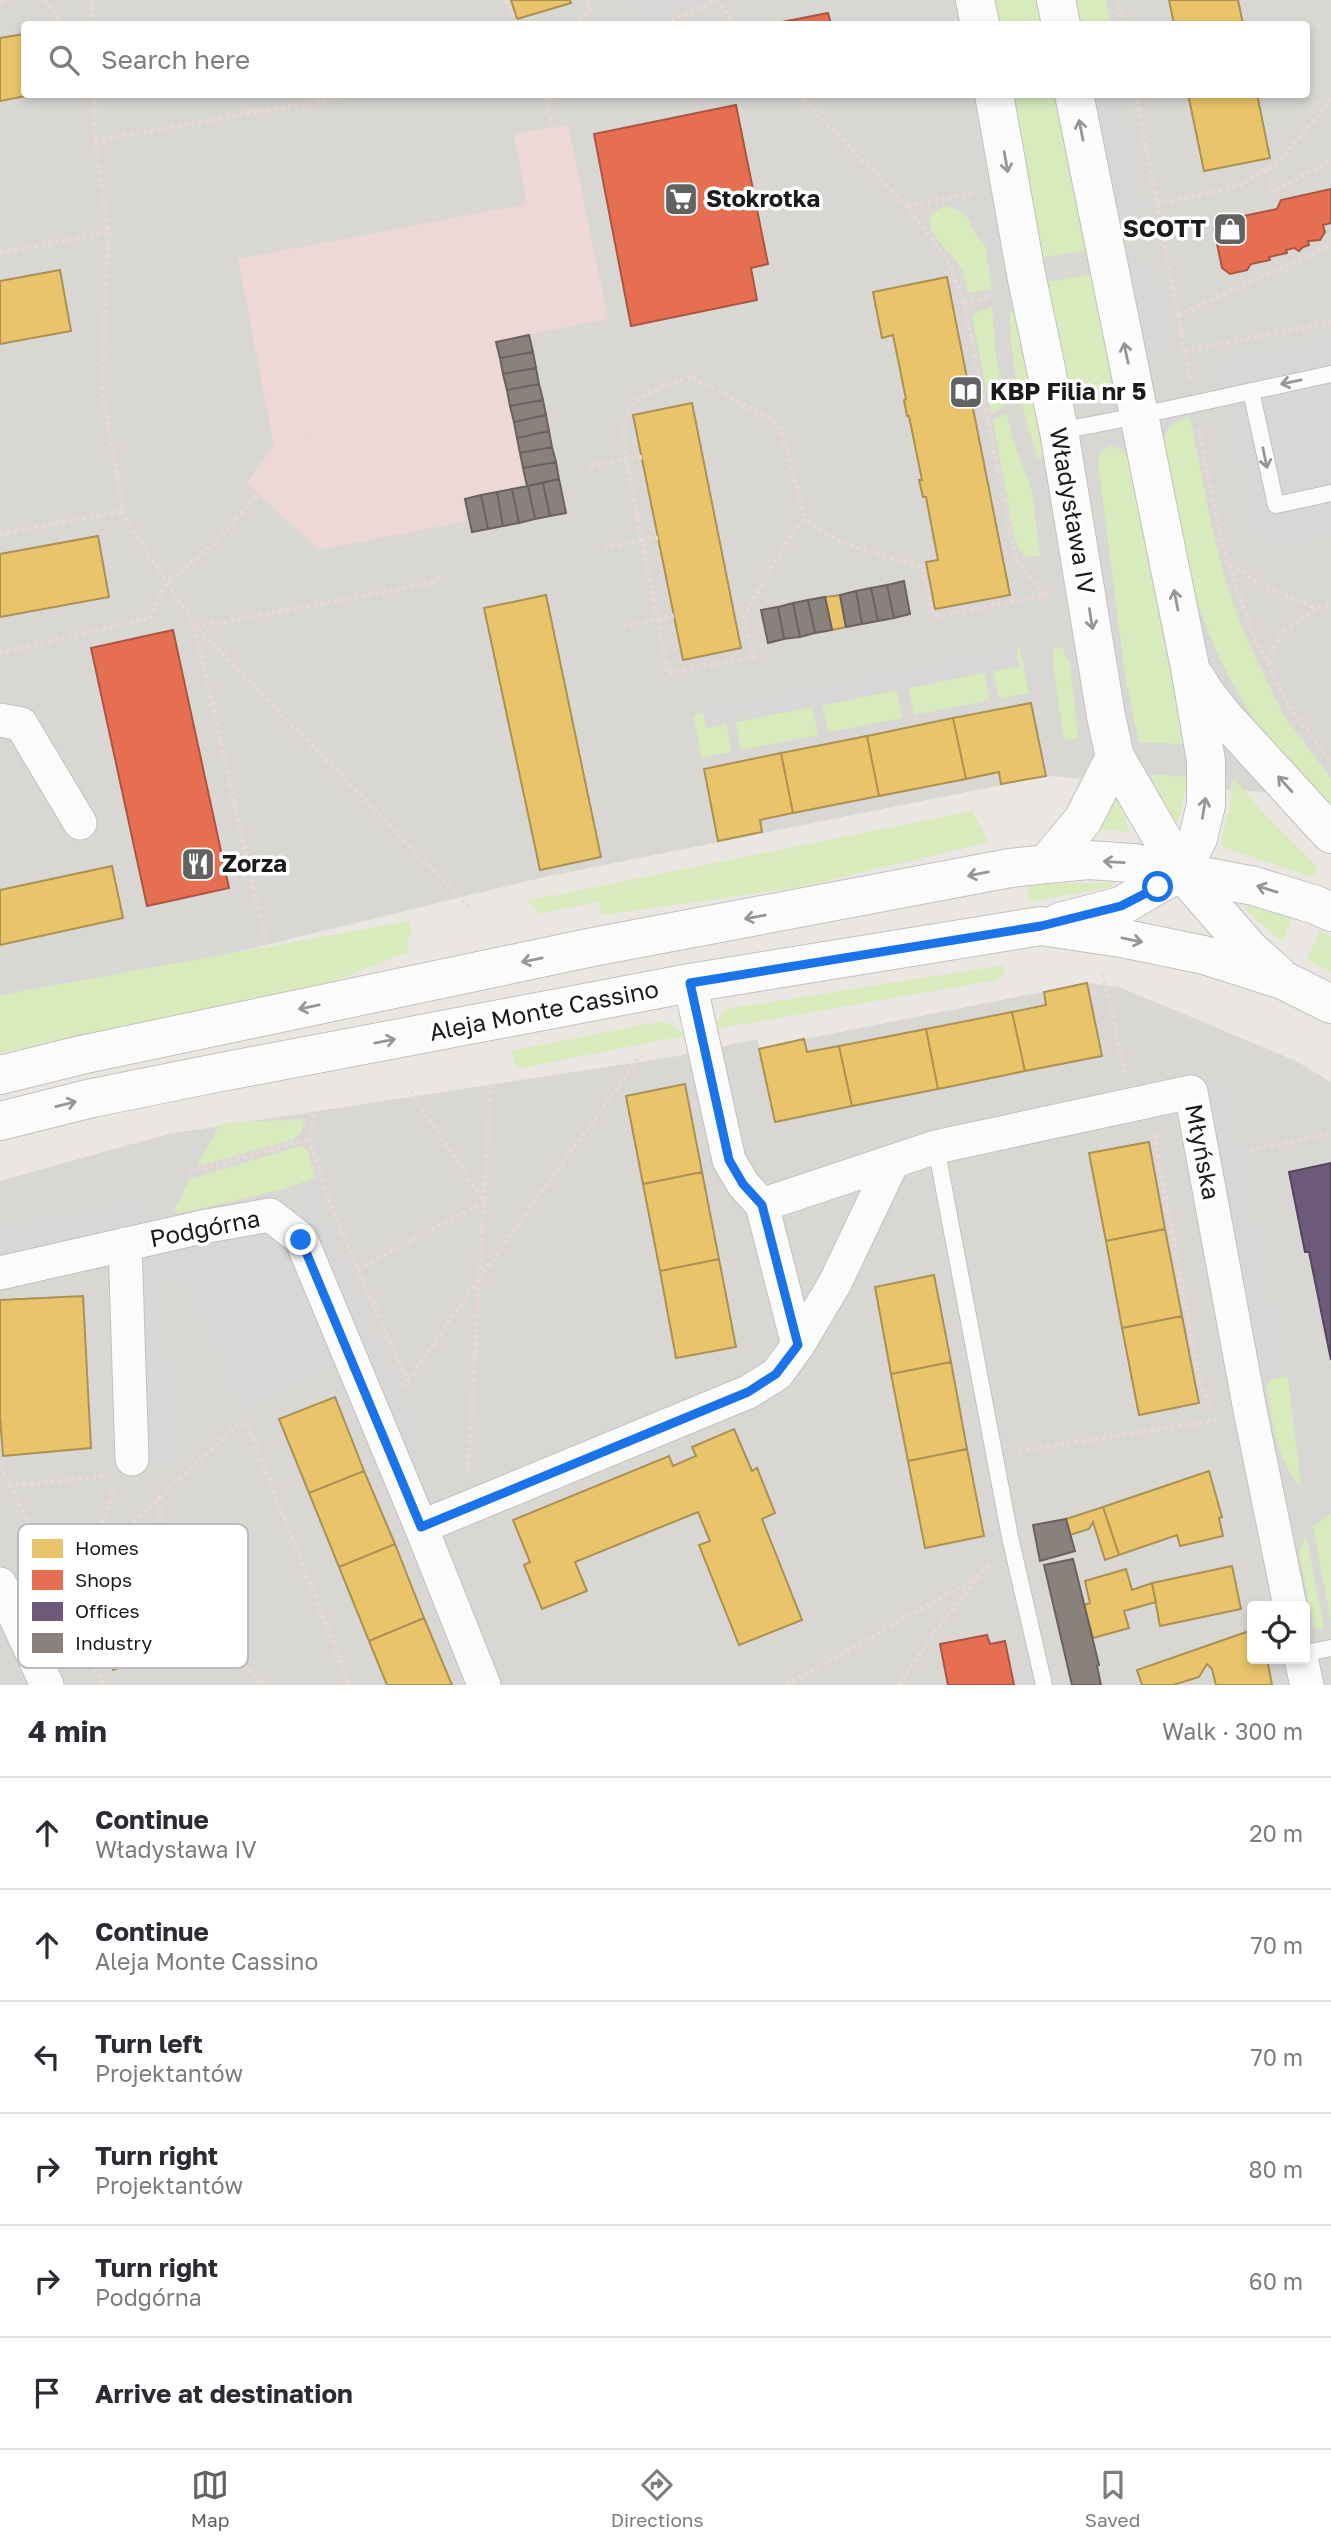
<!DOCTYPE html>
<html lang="en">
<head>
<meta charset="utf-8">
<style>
	:root { --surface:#fff; --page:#f7f7f7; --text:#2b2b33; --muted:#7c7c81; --line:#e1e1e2; --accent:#636261 }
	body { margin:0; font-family:"Golos Text",sans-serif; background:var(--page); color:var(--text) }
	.controls { position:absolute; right:21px; bottom:21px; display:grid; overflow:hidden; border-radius:7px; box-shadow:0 4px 10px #0003 }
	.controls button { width:63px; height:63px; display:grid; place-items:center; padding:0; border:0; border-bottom:2px solid var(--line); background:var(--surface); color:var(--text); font:35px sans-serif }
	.stop { position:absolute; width:21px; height:21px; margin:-16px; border:5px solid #1a73e8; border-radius:50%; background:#fff }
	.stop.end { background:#1a73e8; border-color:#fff; box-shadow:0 2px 7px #0008 }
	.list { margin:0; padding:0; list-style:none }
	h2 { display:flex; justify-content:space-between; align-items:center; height:91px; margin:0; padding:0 28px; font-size:30px }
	h2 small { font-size:23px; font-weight:400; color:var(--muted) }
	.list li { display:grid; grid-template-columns:46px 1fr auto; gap:21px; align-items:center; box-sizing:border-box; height:112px; padding:0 28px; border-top:2px solid var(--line) }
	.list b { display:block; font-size:26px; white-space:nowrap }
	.list p { margin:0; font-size:23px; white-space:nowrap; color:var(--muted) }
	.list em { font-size:23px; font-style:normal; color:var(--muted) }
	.icon { flex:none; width:38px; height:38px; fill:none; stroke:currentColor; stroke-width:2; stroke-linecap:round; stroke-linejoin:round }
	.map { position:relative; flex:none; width:1331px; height:1685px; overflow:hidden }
	.search { position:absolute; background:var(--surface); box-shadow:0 4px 10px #0003; left:21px; right:21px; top:21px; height:77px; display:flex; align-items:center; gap:18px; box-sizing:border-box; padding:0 24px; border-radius:7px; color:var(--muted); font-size:26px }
	.sheet { height:763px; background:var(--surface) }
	nav { display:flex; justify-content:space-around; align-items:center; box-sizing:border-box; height:98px; border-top:2px solid var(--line); background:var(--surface); font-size:19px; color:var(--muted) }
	nav a { display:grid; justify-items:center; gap:4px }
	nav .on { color:var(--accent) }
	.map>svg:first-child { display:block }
	.residential { fill:#d9d7d4; fill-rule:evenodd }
	.commercial { fill:#eed8d6 }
	.grass { fill:#d7ebbd }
	.parking { fill:#d8d7d5 }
	.homes { fill:#e9c46a; stroke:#ab9152; stroke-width:2 }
	.shops { fill:#e76f51; stroke:#aa5641; stroke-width:2 }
	.offices { fill:#6d597a; stroke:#54465e; stroke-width:2 }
	.industry { fill:#8a817c; stroke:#69625f; stroke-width:2 }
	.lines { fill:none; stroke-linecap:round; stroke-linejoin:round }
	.service-casing { stroke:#c2c1bf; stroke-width:18 }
	.minor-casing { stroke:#c2c1bf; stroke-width:35 }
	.tertiary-casing { stroke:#c2c1bf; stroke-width:40 }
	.path { stroke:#ead8d6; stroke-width:4.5; stroke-dasharray:3.5 3.5; stroke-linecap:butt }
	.service { stroke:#fcfbfb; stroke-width:16 }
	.minor { stroke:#fcfbfb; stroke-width:33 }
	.tertiary { stroke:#fcfbfb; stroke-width:38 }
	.oneway { stroke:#979696 }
	.route { stroke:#1a73e8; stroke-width:9 }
	.labels { text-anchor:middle; stroke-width:7; stroke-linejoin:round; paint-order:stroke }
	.poi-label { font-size:24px; font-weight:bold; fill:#1b1b1b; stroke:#fff; text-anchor:start }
	.street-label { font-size:24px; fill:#1b1b1b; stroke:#fff }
	.key { fill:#fff; stroke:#bbb; stroke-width:2 }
	.key-label { font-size:19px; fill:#1b1b1b }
</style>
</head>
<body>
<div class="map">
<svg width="1331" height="1685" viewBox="0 0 1331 1685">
	<rect width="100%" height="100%" fill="#eae7e2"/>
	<path class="residential" d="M0,0h1331v797l-284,-21 -507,102 -540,132zM24,24h1282v70h-1282z
		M1087,983l32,4 177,74 35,21v603h-1331v-504l168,-47 510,-78 79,-17 3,9zM1252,1606h53v53h-53z"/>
	<path class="commercial" d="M568,125l40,194 -113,22 31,144 -63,13 4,23 -148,29 -72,-67 27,-38 -36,-186 289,-55 -13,-70z"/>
	<path class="grass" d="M989,0h48l5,24h-48z
		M1074,0h32l4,24h-31z
		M1008,95h48l31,156 -46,7z
		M947,206c25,8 21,16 32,34h2l4,5 7,44 -24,4c-1,-8 -3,-16 -6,-23 -10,-19 -39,-35 -31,-58z
		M1092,274l19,106 -10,15c-15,6 -24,5 -33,-8l-23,-105z
		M992,307l4,51 10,45 -11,10h-4l-1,-4 -18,-93 5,-4z
		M1015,310l29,148h-7c-2,-13 -8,-24 -11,-37 -9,-35 -16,-71 -16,-107z
		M1007,413l4,21 21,57 8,65 -13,1 -9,-8 -5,-18 -20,-111z
		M1190,416l19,98 15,61 16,49 44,92 47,62v41c-53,-60 -108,-136 -132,-213 -17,-53 -24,-109 -36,-163 3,-16 12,-22 27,-27z
		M1110,446l6,1 12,9 56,288 -45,-2 -13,-62 -28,-216 3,-13z
		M1054,646l8,2 8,16 8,74 -10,2 -4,-2 -10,-65z
		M1020,648l9,45 -30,6 -6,-28 26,-5 -3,-16z
		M984,673l6,27 -76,15 -5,-28z
		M897,690l5,28 -73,14 -7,-27z
		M812,706l6,29 -77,15 -5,-28z
		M703,713l3,15 20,-5 5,29 -29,6 -9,-43z
		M1150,774l37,3 -5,33 -5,12 -8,-9z
		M1235,780l37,42 45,45 -2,7 -5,2 -88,-29 -1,-8 10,-35v-21z
		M1111,783l18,46v3l-31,-3z
		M972,811l17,31 -188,45 -199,28 -3,-14 -59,13 -13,-13z
		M1053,883h61l-3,4 -82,15 -2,-16z
		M1248,906l44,12 -10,24 -36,-32z
		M410,921l2,11 -5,7 1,13 -87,34 -321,67v-58z
		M1320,931l11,6v35l-24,-12z
		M1004,965v9l-8,6 -280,49 1,-8 10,-12z
		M663,1021l16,8 5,7 -162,32c-8,-3 -9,-9 -11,-17z
		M305,1119l-4,14 -7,6 -98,28 22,-39 7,-5z
		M300,1146l8,5 7,27 -34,12 -105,24 -1,-5 15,-30z
		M1288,1376l13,111c-26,-31 -27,-61 -35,-100l6,-8z
		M1331,1514v108l-18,-96z
		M1306,1535l18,92 -3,4 -7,-4 -15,-75z"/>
	<path class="parking" d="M627,0h90l-52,24h-26z
		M1093,95h32l23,116 -30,6z
		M1157,260l18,94 -30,6 -19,-94z
		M1331,334v204l-75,13 -43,-191z
		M1015,645l4,21 -313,62 -4,-21z
		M1231,1087l57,287 -22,4 -58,-286z
		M315,1181l109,255 -23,11 -109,-255z
		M137,1196l6,26 -143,33v-28z
		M261,1228l16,9 58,131 -96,46 -63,-140 -8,3 6,187 -25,6 -13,-216z"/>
	<path class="homes" d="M511,0h59l1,3 -54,16z
		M1169,0h69l5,24h-69z
		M24,34v60h12l-36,7v-63z
		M1188,94h69l13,64 -66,13z
		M60,270l11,61 -71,13v-63z
		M947,277l63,318 -75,14 -9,-47 12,-2 -12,-63h-3l-4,-17h3l-13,-64h-2l-3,-16 2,-1 -13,-64 -11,3 -9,-46z
		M692,403l49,245 -58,12 -50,-245z
		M98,536l11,61 -109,20v-63z
		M546,595l55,262 -61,13 -56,-262z
		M840,595l6,32 -14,3 -7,-33z
		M1031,703l15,73 -45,8 -2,-12 -33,7 -13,-61z
		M953,718l13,61 -87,17 -12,-60z
		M867,736l12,60 -86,17 -12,-60z
		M781,753l12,60 -33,7 2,12 -44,9 -14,-72z
		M112,866l11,52 -123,27v-55z
		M1087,983l15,73 -77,15 -13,-59 34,-7 -2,-13z
		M1012,1012l13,59 -87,18 -12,-60z
		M926,1029l12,60 -86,17 -13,-60z
		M804,1039l3,13 32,-6 13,60 -77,16 -16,-73z
		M685,1084l17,88 -59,12 -17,-88z
		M1149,1142l16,87 -59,12 -17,-88z
		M702,1172l17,87 -59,12 -17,-87z
		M1165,1229l17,87 -60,12 -16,-87z
		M719,1259l17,88 -60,11 -16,-87z
		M934,1275l17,87 -60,12 -16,-87z
		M83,1296l8,152 -88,8 -3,-39v-117z
		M1182,1316l17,87 -60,12 -17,-87z
		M951,1362l16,87 -59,12 -17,-87z
		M335,1397l29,74 -55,22 -30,-74z
		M734,1429l18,42 5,-3 18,45 -13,6 40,101 -63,25 -40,-100 11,-4 -12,-29 -123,50 12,29 -45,18 -18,-44 6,-3 -17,-42 156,-64 4,10 23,-10 -4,-9z
		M967,1449l17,87 -59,12 -17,-87z
		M364,1471l31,73 -56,23 -30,-74z
		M1209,1471l13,46 -3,1 4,18 -43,10 -3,-11 -58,20 -16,-48z
		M1103,1507l16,48 -14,5 -12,-38 -4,7 -19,6 -4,-16z
		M395,1544l29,74 -55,23 -30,-74z
		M1232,1566l9,43 -81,17 -8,-43z
		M1126,1569l6,21 20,-7 4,19 -32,9 5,17 -36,10 -9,-33 6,-2 -5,-22z
		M144,1599l19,53 -50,18 -14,-42 25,-10 -3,-11z
		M424,1618l28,67h-65l-18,-44z
		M1252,1630v29h15l5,26h-56l-4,-16 -5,-5 -8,13 -26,8h-31l-5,-15z"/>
	<path class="shops" d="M828,13l3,11h-48l-1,-2z
		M736,105l32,159 -17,4 6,32 -126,26 -37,-192z
		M1331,189v34l-8,2 2,7 -5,8 -12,1 1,4 -6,2 -4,4 -5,-3 -8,2 1,3 -18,4 1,3 -19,4 -4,6 -17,4 -8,-6 -8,-39 6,-8 57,-12 4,-9z
		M173,630l56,258 -82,18 -56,-258z
		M987,1635l3,9 15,-3 9,44h-66l-8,-41z"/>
	<path class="offices" d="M1331,1163v197l-22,-108h-4l-16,-80z"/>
	<path class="industry" d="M529,335l4,17 -33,6 -4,-16z
		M533,352l3,16 -33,6 -3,-16z
		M536,368l3,16 -32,6 -4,-16z
		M539,384l4,16 -33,6 -3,-16z
		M543,400l3,15 -32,7 -4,-16z
		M546,415l3,16 -32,7 -3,-16z
		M549,431l3,16 -32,6 -3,-15z
		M552,447l4,15 -33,6 -3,-15z
		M556,462l3,17 -32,7 -4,-18z
		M559,479l7,34 -16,3 -7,-33z
		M543,483l7,33 -15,3 -7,-33z
		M528,486l7,33 -16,4 -7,-34z
		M512,489l7,34 -16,3 -6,-34z
		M497,492l6,34 -15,3 -7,-34z
		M481,495l7,34 -16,3 -7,-33z
		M904,581l6,33 -16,4 -7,-33z
		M887,585l7,33 -16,3 -7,-33z
		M871,588l7,33 -16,3 -6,-33z
		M856,591l6,33 -16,3 -6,-32z
		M825,597l7,33 -17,3 -7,-33z
		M808,600l7,33 -15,4 -7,-34z
		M793,603l7,34 -16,2 -6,-32z
		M778,607l6,32 -16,4 -7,-33z
		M1066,1519l9,32 -35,10 -7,-36z
		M1073,1559l26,106 -2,1 4,19h-29l-28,-120z"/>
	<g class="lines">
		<g class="service-casing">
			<path id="service" d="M1251,391l25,114 55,-12
				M1059,431c91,-16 182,-38 272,-57
				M936,1147l74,390 34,148
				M1305,1653l26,-5"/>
		</g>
		<g class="minor-casing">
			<path id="minor" d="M0,720l21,4 59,99
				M762,1205l174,-58 255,-55 59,318 40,196
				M125,1244l7,215
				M0,1273l202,-46 68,-12 31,24 120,288
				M798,1345l37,-62 58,-122
				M0,1584l47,101
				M1301,1659l6,26
				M484,1685l-63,-158 327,-135 29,-18 21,-29 -36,-140 -19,-21 -14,-24 -39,-177"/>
		</g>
		<g class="tertiary-casing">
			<path id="tertiary" d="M975,0l5,24
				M1056,0l5,24
				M994,94l32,180 33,157 47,285 9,41 66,114 69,79 27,24
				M1196,678l9,15 20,25 106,116
				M1046,864l37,-44 32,-63
				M1060,922l61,-16 60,-35 17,-33 8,-33v-44l-16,-94 -116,-573
				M0,1075l81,-20 512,-108 417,-79 36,-4 42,-4 45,3 121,23 62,19 15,7
				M0,1121l92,-23 119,-24 479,-91 351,-57 80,12 83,17 79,25 48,24"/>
		</g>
		<path class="path" d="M44,0l19,24
			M92,0v24
			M507,0l9,24
			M1117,0l5,24
			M0,2l8,-2
			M574,24l16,-14 -3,-10
			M665,24l51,-24 18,24
			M94,94l1,47 13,91 -6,157 21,122 6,14 66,100 275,283
			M798,94l109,112 41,55 16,42 52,257 29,35 -107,21 -7,-6 -8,-43c-41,-11 -85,-21 -118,-48
			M1136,94l54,285
			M548,99l25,-5
			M95,141l263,-47
			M1267,169l6,23 51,-28 7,-2
			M1157,204l82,-18 42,-26 50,-61
			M907,206l66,-13
			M0,253l108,-21
			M964,303l29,-6
			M1178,315l153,-70
			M1185,351l146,-29
			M1199,429l21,108 32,95 38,76 41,54
			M642,457l-16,2 16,81 16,-2
			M590,466l36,-7c-9,-62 13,-63 64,-83l79,42 12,12 24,89 -14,15 -47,82 9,41 -85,16 -26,-133 -36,7
			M0,534l123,-23
			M1230,564l34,22 52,22
			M196,625l29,-3 206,-39 9,-6
			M623,626l51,-10
			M195,627l71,317
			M0,653l150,-35 17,-35 49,-41 96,-111 102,-103 171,-40 -40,-194
			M1268,662l11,-27 37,-27 15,-3
			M1103,974l22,99
			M1154,1134l46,250 12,25
			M310,1139c22,84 63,163 98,242l-8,5
			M1250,1150l81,-16
			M189,1172l121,-33 4,-29
			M358,1269l126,-67 -73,-110
			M408,1381l72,-104 161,-222
			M1019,1451l198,-31
			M0,1466l21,41 48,116 35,62
			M468,1472l23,-391
			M9,1486l96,-10
			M150,1486l9,13 4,92 101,94
			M88,1566l149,-141 10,-1 103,261
			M69,1623l45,-136
			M69,1623l94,-32
			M786,1685l192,-108
			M899,1685l33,-49 58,-74"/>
		<use href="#service" class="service"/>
		<use href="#minor" class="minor"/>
		<use href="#tertiary" class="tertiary"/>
	</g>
	<defs><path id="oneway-shaft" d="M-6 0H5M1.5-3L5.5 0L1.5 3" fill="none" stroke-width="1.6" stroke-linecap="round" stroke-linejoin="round" transform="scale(1.75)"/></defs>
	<g class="oneway">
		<use href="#oneway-shaft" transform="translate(1081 130) rotate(-101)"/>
		<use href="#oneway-shaft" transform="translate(1006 162) rotate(80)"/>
		<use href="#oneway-shaft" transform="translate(1126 353) rotate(-102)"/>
		<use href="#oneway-shaft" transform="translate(1291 382) rotate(168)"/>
		<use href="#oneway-shaft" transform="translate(1265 458) rotate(78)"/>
		<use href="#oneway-shaft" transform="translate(1176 600) rotate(-101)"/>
		<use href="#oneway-shaft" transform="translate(1091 619) rotate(81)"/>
		<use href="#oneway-shaft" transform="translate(1285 784) rotate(-132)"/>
		<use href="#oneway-shaft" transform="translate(1204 808) rotate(-81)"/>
		<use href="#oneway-shaft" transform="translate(1114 862) rotate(-177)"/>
		<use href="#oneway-shaft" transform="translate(978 874) rotate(169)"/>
		<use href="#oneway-shaft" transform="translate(1267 889) rotate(-163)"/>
		<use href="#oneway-shaft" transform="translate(755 917) rotate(170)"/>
		<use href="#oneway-shaft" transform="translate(1132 940) rotate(12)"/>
		<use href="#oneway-shaft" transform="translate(532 960) rotate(168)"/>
		<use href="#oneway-shaft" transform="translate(309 1007) rotate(168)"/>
		<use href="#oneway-shaft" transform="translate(385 1041) rotate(-11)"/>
		<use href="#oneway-shaft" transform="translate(66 1104) rotate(-14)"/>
	</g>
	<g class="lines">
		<path class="route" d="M301,1240l120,287 327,-135 28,-18 22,-29 -36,-140 -19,-21 -14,-24 -39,-177 351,-57 80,-20 37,-19"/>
	</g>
	<defs>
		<g id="supermarket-square" transform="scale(1.75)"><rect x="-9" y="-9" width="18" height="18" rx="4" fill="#636261" stroke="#fff"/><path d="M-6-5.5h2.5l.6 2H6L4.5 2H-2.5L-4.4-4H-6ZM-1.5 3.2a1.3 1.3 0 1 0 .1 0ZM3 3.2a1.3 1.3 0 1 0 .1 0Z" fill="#fff"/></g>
		<g id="shop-square" transform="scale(1.75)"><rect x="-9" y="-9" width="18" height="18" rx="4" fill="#636261" stroke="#fff"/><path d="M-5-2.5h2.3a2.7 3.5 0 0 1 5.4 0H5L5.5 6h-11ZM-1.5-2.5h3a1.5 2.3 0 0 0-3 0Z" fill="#fff"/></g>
		<g id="library-square" transform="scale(1.75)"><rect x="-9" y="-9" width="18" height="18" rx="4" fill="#636261" stroke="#fff"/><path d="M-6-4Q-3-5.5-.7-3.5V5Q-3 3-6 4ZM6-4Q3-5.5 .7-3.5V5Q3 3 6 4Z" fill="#fff"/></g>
		<g id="restaurant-square" transform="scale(1.75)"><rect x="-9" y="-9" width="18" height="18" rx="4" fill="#636261" stroke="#fff"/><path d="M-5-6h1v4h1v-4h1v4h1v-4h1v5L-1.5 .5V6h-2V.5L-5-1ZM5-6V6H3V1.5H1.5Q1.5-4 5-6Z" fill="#fff"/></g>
	</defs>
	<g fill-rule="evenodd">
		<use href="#supermarket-square" x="681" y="199"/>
		<use href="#shop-square" x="1230" y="229"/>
		<use href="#library-square" x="966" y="392"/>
		<use href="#restaurant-square" x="198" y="864"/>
	</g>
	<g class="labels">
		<g class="poi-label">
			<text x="706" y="207">Stokrotka</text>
			<text x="1206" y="237" text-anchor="end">SCOTT</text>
			<text x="990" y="400">KBP Filia nr 5</text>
			<text x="222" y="872">Zorza</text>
		</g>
		<g class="street-label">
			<text transform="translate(1072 511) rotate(80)" y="8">Władysława IV</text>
			<text transform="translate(544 1011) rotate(-11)" y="8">Aleja Monte Cassino</text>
			<text transform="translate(1202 1152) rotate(79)" y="8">Młyńska</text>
			<text transform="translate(205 1229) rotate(-11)" y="8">Podgórna</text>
		</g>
	</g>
	<rect x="18" y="1524" width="230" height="144" rx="10" class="key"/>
	<rect x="32" y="1539" width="31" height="19" fill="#e9c46a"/>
	<rect x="32" y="1570" width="31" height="20" fill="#e76f51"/>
	<rect x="32" y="1602" width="31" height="19" fill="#6d597a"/>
	<rect x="32" y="1633" width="31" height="20" fill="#8a817c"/>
	<g class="key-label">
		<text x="75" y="1555">Homes</text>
		<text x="75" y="1587">Shops</text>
		<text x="75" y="1618">Offices</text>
		<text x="75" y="1650">Industry</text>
	</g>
</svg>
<div class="controls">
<button><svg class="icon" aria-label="locate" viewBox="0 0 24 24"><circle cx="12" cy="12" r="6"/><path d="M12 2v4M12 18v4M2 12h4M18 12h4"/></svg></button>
</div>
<div class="stop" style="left:1158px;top:887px"></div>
<div class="stop end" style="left:301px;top:1240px"></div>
<div class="search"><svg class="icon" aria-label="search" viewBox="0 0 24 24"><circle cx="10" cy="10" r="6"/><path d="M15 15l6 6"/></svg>Search here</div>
</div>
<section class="sheet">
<h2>4 min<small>Walk · 300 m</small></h2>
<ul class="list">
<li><svg class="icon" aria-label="ahead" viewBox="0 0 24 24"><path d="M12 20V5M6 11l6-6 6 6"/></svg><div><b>Continue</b><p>Władysława IV</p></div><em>20 m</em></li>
<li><svg class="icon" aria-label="ahead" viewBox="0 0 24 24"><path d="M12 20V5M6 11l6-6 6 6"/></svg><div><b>Continue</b><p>Aleja Monte Cassino</p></div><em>70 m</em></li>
<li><svg class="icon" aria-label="left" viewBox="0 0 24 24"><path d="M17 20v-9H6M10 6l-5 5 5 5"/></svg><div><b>Turn left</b><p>Projektantów</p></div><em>70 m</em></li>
<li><svg class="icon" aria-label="right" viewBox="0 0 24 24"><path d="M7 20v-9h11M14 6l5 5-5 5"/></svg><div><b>Turn right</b><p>Projektantów</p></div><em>80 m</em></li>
<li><svg class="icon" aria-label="right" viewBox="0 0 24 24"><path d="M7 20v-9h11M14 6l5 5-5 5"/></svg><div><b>Turn right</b><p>Podgórna</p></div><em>60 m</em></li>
<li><svg class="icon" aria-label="arrive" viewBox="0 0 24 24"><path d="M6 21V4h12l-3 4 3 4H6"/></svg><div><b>Arrive at destination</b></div></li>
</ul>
</section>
<nav>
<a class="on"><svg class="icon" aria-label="map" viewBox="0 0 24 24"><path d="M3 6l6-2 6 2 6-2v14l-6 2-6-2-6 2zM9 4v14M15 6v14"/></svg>Map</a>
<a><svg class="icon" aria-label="directions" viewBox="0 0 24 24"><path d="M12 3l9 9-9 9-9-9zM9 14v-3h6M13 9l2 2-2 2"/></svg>Directions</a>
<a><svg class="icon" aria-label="saved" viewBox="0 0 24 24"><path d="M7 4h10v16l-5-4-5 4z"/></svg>Saved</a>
</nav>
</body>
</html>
